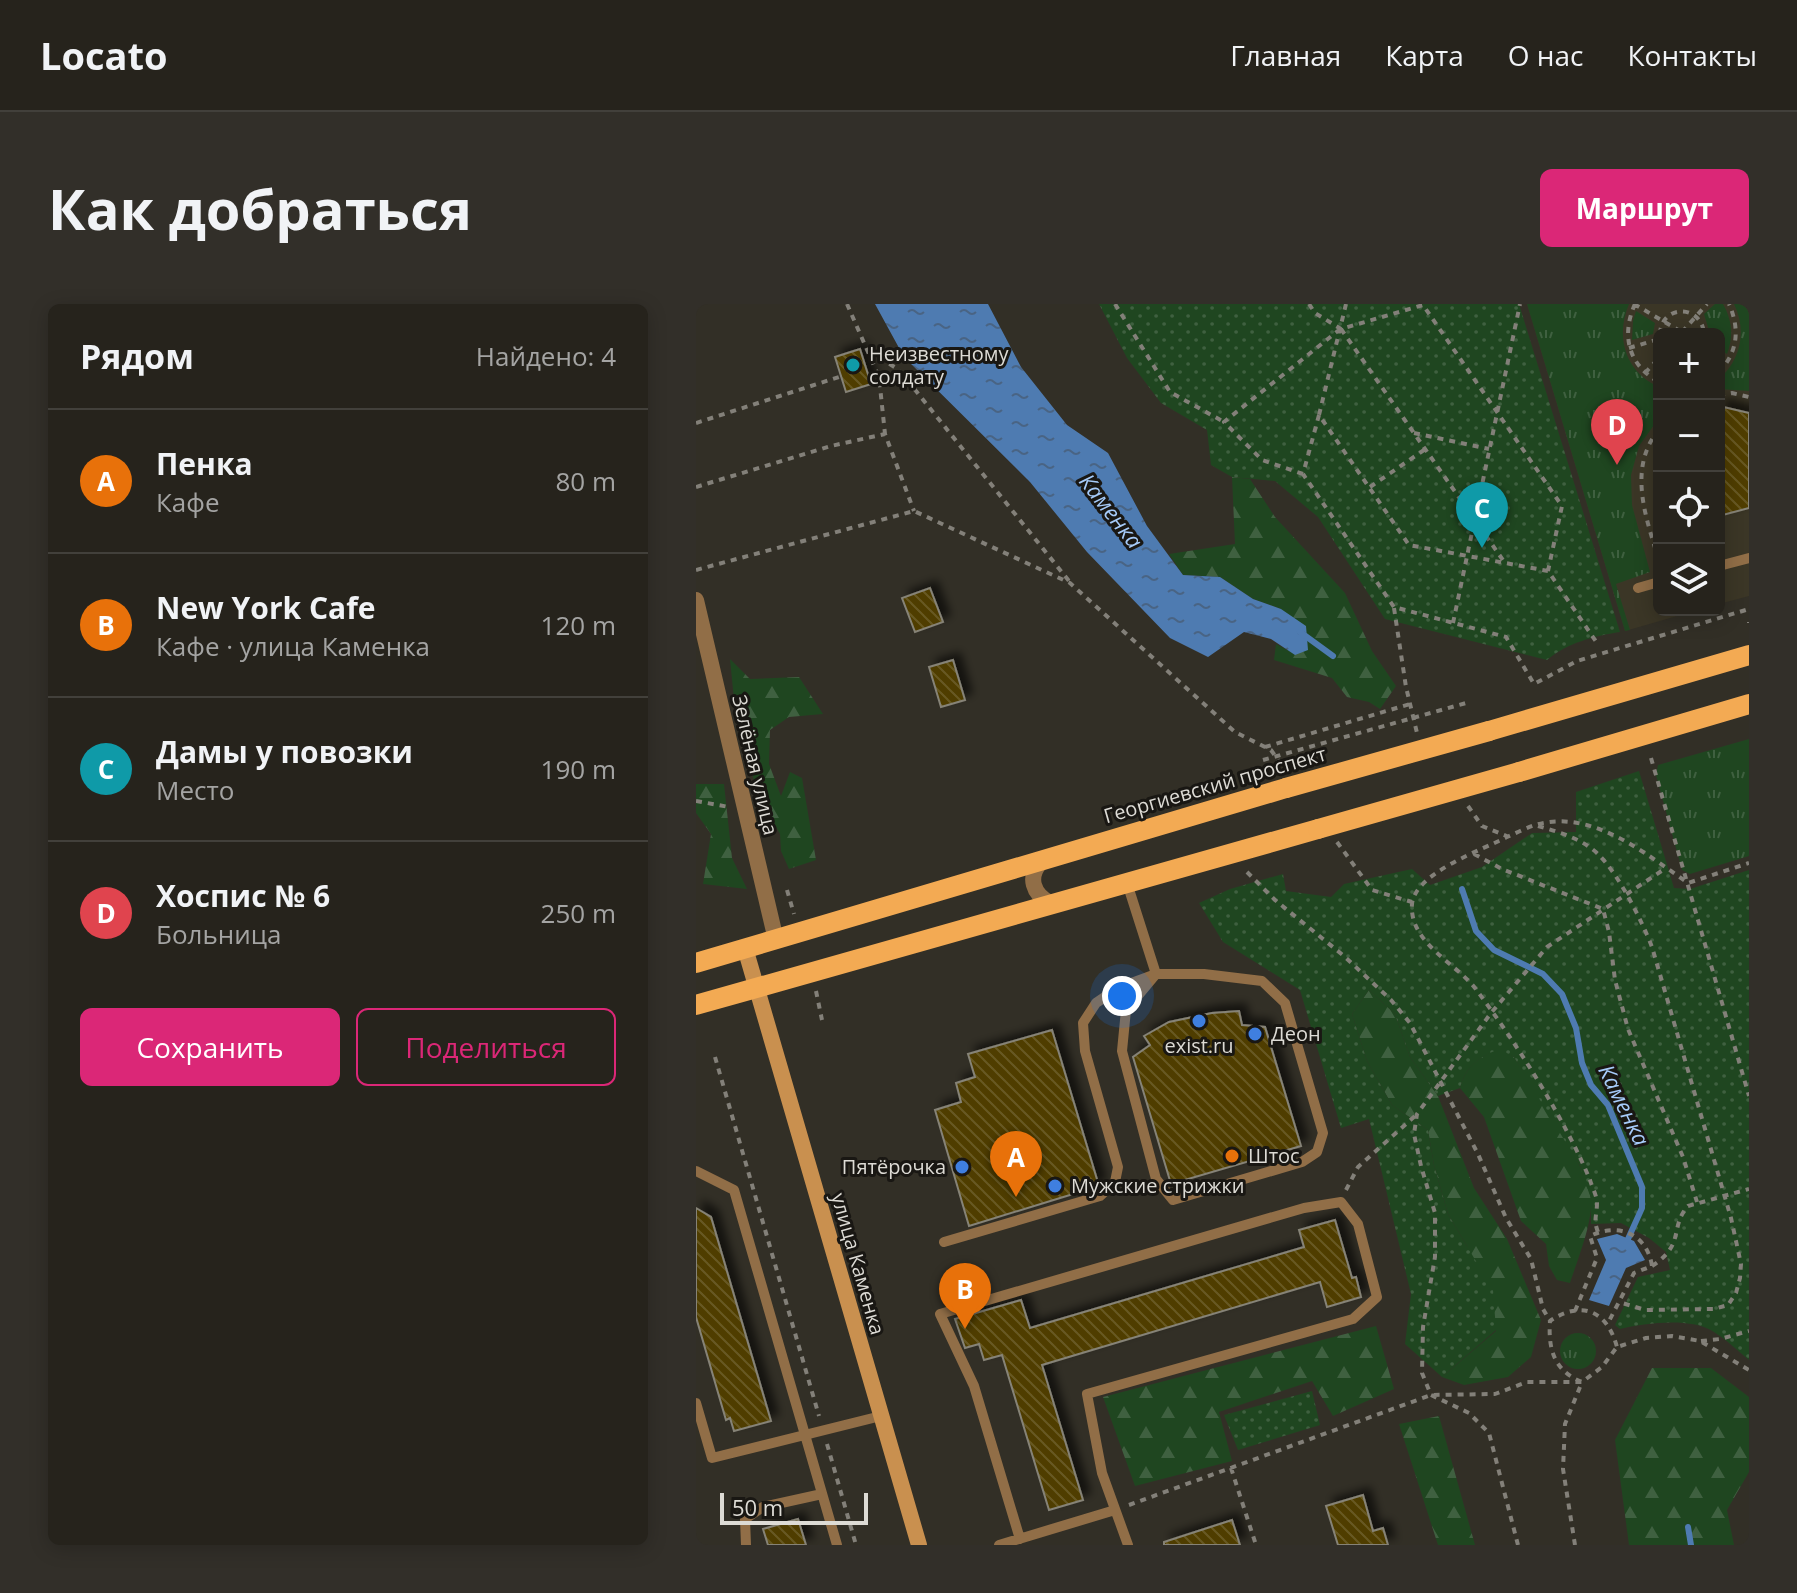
<!DOCTYPE html>
<html lang="ru">
<head>
<meta charset="utf-8">
<style>
	:root { --surface:#26231c; --page:#322f29; --text:#f1f3f6; --muted:#a4a4a3; --line:#42403b; --accent:#db2777 }
	body { margin:0; font-family:"Open Sans",sans-serif; background:var(--page); color:var(--text) }
	.controls { position:absolute; right:24px; top:24px; display:grid; overflow:hidden; border-radius:12px; box-shadow:0 4px 20px #0003 }
	.controls button { width:72px; height:72px; display:grid; place-items:center; padding:0; border:0; border-bottom:2px solid var(--line); background:var(--surface); color:var(--text); font:40px sans-serif }
	.scale { position:absolute; left:24px; bottom:20px; width:148px; box-sizing:border-box; padding-left:8px; border:4px solid #dddbd5; border-top:0; font-size:22px; line-height:28px; white-space:nowrap; color:#dddbd5; -webkit-text-stroke:6px #191713; paint-order:stroke }
	.you { position:absolute; left:426px; top:692px; width:28px; height:28px; margin:-20px; border:6px solid #fff; border-radius:50%; background:#1a73e8; box-shadow:0 0 0 12px #1a73e833 }
	.badge { display:grid; place-items:center; width:52px; height:52px; border-radius:50%; background:var(--accent); color:#fff; font-size:26px; font-weight:700 }
	.pin { position:absolute; translate:-50% -66px; filter:drop-shadow(0 2px 4px #0008) }
	.pin::after { content:''; position:absolute; top:42px; width:28px; height:24px; background:inherit; clip-path:polygon(0 0,100% 0,50% 100%) }
	.list { margin:0; padding:0; list-style:none }
	h2 { display:flex; justify-content:space-between; align-items:center; height:104px; margin:0; padding:0 32px; font-size:34px }
	h2 small { font-size:26px; font-weight:400; color:var(--muted) }
	.list li { display:grid; grid-template-columns:52px 1fr auto; gap:24px; align-items:center; box-sizing:border-box; height:144px; padding:0 32px; border-top:2px solid var(--line) }
	.list b { display:block; font-size:30px; white-space:nowrap }
	.list p { margin:0; font-size:26px; white-space:nowrap; color:var(--muted) }
	.list em { font-size:26px; font-style:normal; color:var(--muted) }
	.actions { display:flex; gap:16px; padding:24px 32px }
	.actions a { flex:1; padding:18px 0; border:2px solid var(--accent); border-radius:12px; text-align:center; font-size:28px; color:var(--accent) }
	.actions .main { background:var(--accent); color:#fff }
	.icon { flex:none; width:44px; height:44px; fill:none; stroke:currentColor; stroke-width:2; stroke-linecap:round; stroke-linejoin:round }
	.map { position:relative; flex:none; width:1053px; height:1241px; overflow:hidden; border-radius:12px }
	header { display:flex; align-items:center; gap:48px; box-sizing:border-box; height:112px; padding:0 40px; background:var(--surface); border-bottom:2px solid var(--line) }
	header strong { font-size:38px }
	nav { display:flex; gap:44px; margin-inline-start:auto; font-size:28px }
	.intro { display:flex; align-items:center; justify-content:space-between; box-sizing:border-box; height:192px; padding:0 48px }
	h1 { margin:0; font-size:56px }
	.button { padding:20px 36px; border-radius:12px; background:var(--accent); color:#fff; font-size:28px; font-weight:700 }
	main { display:flex; gap:48px; padding:0 48px }
	aside { flex:1; background:var(--surface); border-radius:12px; box-shadow:0 4px 20px #0003 }
	.map>svg:first-child { display:block }
	.built { fill:#3b3626 }
	.grass { fill:url(#grass-tufts) }
	.forest { fill:url(#forest-firs) }
	.park { fill:url(#park-dots) }
	.water { fill:url(#water-ripples) }
	.lines { fill:none; stroke-linecap:round; stroke-linejoin:round }
	.stream { stroke:#4e7bb1; stroke-width:6 }
	.building { fill:url(#building-back-hatch); stroke:#868377; stroke-width:2; filter:url(#shadow) }
	.path { stroke:#838079; stroke-width:4; stroke-dasharray:6 6; stroke-linecap:butt }
	.service { stroke:#916e47; stroke-width:10 }
	.minor { stroke:#916e47; stroke-width:16 }
	.secondary { stroke:#c9904f; stroke-width:16 }
	.primary { stroke:#f3aa53; stroke-width:20 }
	.path-bridge { stroke:#838079; stroke-width:4; stroke-dasharray:6 6; stroke-linecap:butt }
	.primary-bridge { stroke:#f3aa53; stroke-width:20 }
	.culture-dot { fill:#0f9aa8; stroke:#191713; stroke-width:3 }
	.shop-dot { fill:#3f7fe0; stroke:#191713; stroke-width:3 }
	.food-dot { fill:#e8710a; stroke:#191713; stroke-width:3 }
	.labels { text-anchor:middle; stroke-width:6; stroke-linejoin:round; paint-order:stroke }
	.poi-label { font-size:20px; fill:#dddbd5; stroke:#191713; text-anchor:start }
	.street-label { font-size:20px; fill:#dddbd5; stroke:#191713 }
	.water-label { font-size:22px; font-style:italic; fill:#a6cbf9; stroke:#191713 }
</style>
</head>
<body>
<header>
<strong>Locato</strong>
<nav><a>Главная</a><a>Карта</a><a>О нас</a><a>Контакты</a></nav>
</header>
<div class="intro"><h1>Как добраться</h1><a class="button">Маршрут</a></div>
<main>
<aside>
<h2>Рядом<small>Найдено: 4</small></h2>
<ul class="list">
<li><span class="badge" style="background:#e8710a">A</span><div><b>Пенка</b><p>Кафе</p></div><em>80 m</em></li>
<li><span class="badge" style="background:#e8710a">B</span><div><b>New York Cafe</b><p>Кафе · улица Каменка</p></div><em>120 m</em></li>
<li><span class="badge" style="background:#0f9aa8">C</span><div><b>Дамы у повозки</b><p>Место</p></div><em>190 m</em></li>
<li><span class="badge" style="background:#e0444e">D</span><div><b>Хоспис № 6</b><p>Больница</p></div><em>250 m</em></li>
</ul>
<div class="actions"><a class="main">Сохранить</a><a>Поделиться</a></div>
</aside>
<div class="map">
<svg width="1053" height="1241" viewBox="0 0 1053 1241">
	<defs>
		<pattern id="grass-tufts" width="24" height="20" patternUnits="userSpaceOnUse" patternTransform="scale(2)"><rect width="24" height="20" fill="#1f4620"/><path d="M3 7l-1-3M5 7V3M7 7l1-3M15 17l-1-3M17 17v-4M19 17l1-3" fill="none" stroke="#3f6040"/></pattern>
		<pattern id="forest-firs" width="22" height="20" patternUnits="userSpaceOnUse" patternTransform="scale(2)"><rect width="22" height="20" fill="#1f4620"/><path d="M5 1l3.5 6h-7zM16 11l3.5 6h-7z" fill="#3f6040"/></pattern>
		<pattern id="park-dots" width="8" height="8" patternUnits="userSpaceOnUse" patternTransform="scale(2)"><rect width="8" height="8" fill="#1f4620"/><path d="M2 2h.1M6 6h.1" fill="none" stroke="#3f6040" stroke-width="1.8" stroke-linecap="round"/></pattern>
		<pattern id="water-ripples" width="26" height="14" patternUnits="userSpaceOnUse" patternTransform="scale(2)"><rect width="26" height="14" fill="#4e7bb1"/><path d="M2 4q2-2 4 0t4 0M15 11q2-2 4 0t4 0" fill="none" stroke="#496484"/></pattern>
		<pattern id="building-back-hatch" width="6" height="6" patternUnits="userSpaceOnUse" patternTransform="scale(2)"><rect width="6" height="6" fill="#4f3e00"/><path d="M-1 5l2 2M0 0l6 6M5-1l2 2" fill="none" stroke="#685924"/></pattern>
		<filter id="shadow"><feDropShadow dx="7" dy="-7" stdDeviation="4" flood-color="#0009"/></filter>
	</defs>
	<rect width="100%" height="100%" fill="#322f26"/>
	<path class="built" d="M831,0h222v292l-30,8v-270h-60v276h39l-73,21z"/>
	<path class="grass" d="M831,0h102c-14,33 -4,68 30,83v31l-20,28 -8,29 1,30 18,67 -34,12 14,46 -5,1z
		M1019,0h8c9,16 11,32 4,50l-8,-5v-15h-9l-6,-20z
		M1038,0h15v87l-30,-2v-10c22,-19 28,-49 15,-75z
		M940,7l19,12 -2,11 -21,6 1,-19z
		M1053,435v117l-59,18 -8,-4 -26,-95 2,-10z
		M864 1047a18 18 0 1 1 36 0a18 18 0 1 1-36 0Z"/>
	<path class="forest" d="M536,173l18,2 25,38 70,76 27,58 24,35 -16,23 -11,-7 -22,-5 -15,-19 -58,-18 2,-16 19,10 -14,-45 -28,-10 -33,-22 -37,-2 -14,-21 66,-10z
		M34,355l20,20 49,-2 24,37 -34,3 -19,13 -1,34 12,32 9,-24 12,6 14,82 -27,9 -8,-18 -1,-17 -23,-42 -22,-82z
		M0,480h28l8,74 15,31 -44,-5 8,-50 -15,-21z
		M673,686l26,24 15,43 28,39 36,92 33,51 34,81 -10,37 -23,20 -44,8 -22,-8 54,-46 -29,-85 -19,-32 -14,-49 -6,-35 -36,-25 -25,-44 -15,-47z
		M803,744l15,9c19,31 74,109 77,142 2,23 -14,62 -21,84l-13,-3 -8,-14 -3,-22 -25,-23 -37,-104 -24,-29c6,-22 18,-30 39,-40z
		M680,1022l18,63 -61,27 -21,-35 -93,31 13,49 -97,25 -32,-89z
		M956,1064h59l38,29v75l-22,38 7,35h-105l-14,-105z
		M743,1112l36,129h-37l-39,-121z"/>
	<path class="park" d="M403,0h420l101,328c-26,4 -53,11 -73,28l-162,-41 -67,-102 -43,-36 -43,-4 -21,-12 -4,-35 -46,-27 -34,-45z
		M943,467l35,117 16,1 59,-19v490c-11,-9 -22,-20 -35,-28 -23,-15 -68,-9 -94,-3l-5,-4 23,-48 32,-7 -4,-18 -17,-14 -28,-15 -30,1v-25l-11,-33 -66,-109 -15,-8c-21,9 -33,17 -39,39l-22,8 -28,-39 -15,-43 -26,-24 -17,24 15,47 25,44 36,25 6,35 14,49 45,76 3,40 -54,47 -37,-33 6,-50 -42,-175 -28,9 -41,-138 -77,-48 -24,-39 31,-14 53,-15 3,17 45,6 13,-13 68,-15 18,16 52,-18 50,-34 44,-1v-40z
		M616,1087l8,34 -82,25 -14,-35z"/>
	<path class="water" d="M179,0h113l33,63 46,58 41,28 39,73 36,49 37,2 33,22 28,10 25,17 2,24 -13,5 -24,-16 -27,-7 -36,25 -38,-19 -83,-86 -57,-70 -126,-125z
		M921,930l17,7 11,19 -19,8 -17,38 -20,-6 17,-40 -9,-21z"/>
	<g class="lines">
		<path class="stream" d="M604,328l33,24
			M766,585l14,42 18,19 49,24 19,20 14,34 6,35 9,22 17,20 34,82v21l-14,31
			M992,1223l3,18"/>
	</g>
	<path class="building" d="M164,45l11,35 -25,8 -11,-35z
		M1023,102l30,7v95l-30,8z
		M234,284l13,34 -28,10 -13,-34z
		M257,356l12,40 -24,7 -12,-40z
		M543,707l3,14 23,2 36,119 -130,38 -38,-127 17,-12 -6,-9 25,-14 43,-9z
		M356,726l47,156 -130,40 -34,-116 26,-8 -5,-19 19,-6 -7,-23z
		M0,904l15,9 60,204 -37,10 -4,-13 -4,2 -30,-103z
		M639,916l17,58 4,-1 5,20 -34,10 -7,-25 -278,83 41,135 -34,10 -47,-155 -18,5 -5,-16 -14,4 -10,-29 66,-19 9,28 274,-81 -5,-17z
		M667,1191l10,36 10,-3 5,17h-50l-12,-39z
		M102,1215l8,26h-38l-5,-16z
		M536,1216l8,25h-76v-3z"/>
	<g class="lines">
		<path class="path" d="M151,0l32,73 6,57
			M419,0l55,88 54,30
			M613,0l6,9 26,16 82,-24 139,201 -14,65 49,72
			M650,0l-27,111 90,130 139,26
			M938,0l51,30
			M939,0c-14,31 -7,61 24,78
			M645,25l164,234
			M986,28l25,-28
			M964,30c1,-30 42,-30 44,0
			M933,44l30,-9
			M173,47l27,17 20,23 153,190
			M1023,50l10,6
			M1023,68c19,-20 21,-43 10,-68
			M949,69l14,-15
			M1023,91l13,-2 17,4
			M623,111l-16,59 91,133 112,30 28,47 43,-23 172,-52
			M0,119l146,-47
			M963,125c-32,40 -13,88 0,132
			M718,129l75,16
			M607,170l-41,-14 -38,-38 115,-92
			M0,183l135,-41 54,-12 29,77
			M674,183l54,-37
			M0,266l218,-59 156,72 165,149 36,18 14,20
			M698,304l12,79 11,46
			M1053,318v1
			M757,319l67,-319
			M569,443l145,-43
			M955,454l98,338
			M0,497l33,6
			M772,502l14,20 27,11
			M842,522c21,6 45,13 61,29 20,20 43,66 53,92l79,271 10,46 -1,14 -4,15 -8,12 -14,4 -69,1 -26,-8
			M641,538l35,48 40,12
			M778,550l28,15 101,40 6,23 6,48 13,49 55,128 14,45
			M551,568l28,28 69,56 47,44 19,23 68,131 28,64 25,41 12,50 7,12
			M91,586l7,24
			M120,687l6,29
			M19,753l104,359
			M650,886l12,-23 57,-51
			M902,928c-5,-12 -1,-17 -1,-29 0,-7 -5,-16 -7,-23 -25,-61 -75,-139 -115,-192 -21,-26 -66,-46 -63,-84 3,-31 70,-54 95,-67 9,-4 19,-9 28,-12 56,-17 111,29 153,58l61,-20
			M956,962c34,-22 17,-39 36,-60l61,-17
			M879,1007l22,-53 -7,-22c29,-14 57,-2 62,30l-18,7 -26,50
			M1005,1037l19,-2 29,-8
			M131,1140l29,101
			M535,1164l25,77
			M433,1201l302,-110 64,-1 32,-12h55l20,-15 15,-20 29,-9 26,-2 28,5 49,29
			M822,1241l-29,-112 -20,-20 -38,-18 -9,-22 1,-46 12,-70v-44l-14,-47 -7,-32 3,-20 74,-101 56,-66 119,-79
			M879,1241l-12,-76 2,-45 17,-42c-28,-11 -34,-33 -32,-61 31,-21 57,-11 67,26"/>
		<path class="service" d="M1023,262l30,-8
			M942,284l21,-6
			M0,867l38,19 103,355
			M248,938l156,-46 15,-14 3,-15 -33,-116 -2,-28 13,-20 22,-15 38,-14h48l58,7 23,22 38,130 -6,19 -15,10 -129,38 -17,-21 -34,-128 4,-41 30,-36 -29,-91
			M0,1099l16,55 169,-42
			M324,1235l-46,-153 -34,-72 364,-106 37,-6 17,22 19,73 -24,22 -266,75 15,79 26,72
			M50,1241l-1,-26 18,-12 59,-13
			M303,1241l116,-35"/>
		<path class="minor" d="M0,296l80,340
			M345,558c-14,15 -8,32 9,41"/>
		<path class="secondary" d="M49,644l174,597"/>
		<path class="primary" d="M793,427l260,-76
			M823,468l230,-68
			M0,659l590,-175
			M0,701l622,-176"/>
		<path class="path-bridge" d="M567,456l203,-57"/>
		<path class="primary-bridge" d="M590,484l203,-57
			M622,525l201,-57"/>
	</g>
	<circle class="culture-dot" cx="157" cy="61" r="8"/>
	<g class="shop-dot">
		<circle cx="503" cy="717" r="8"/>
		<circle cx="559" cy="730" r="8"/>
		<circle cx="266" cy="863" r="8"/>
		<circle cx="359" cy="882" r="8"/>
	</g>
	<circle class="food-dot" cx="536" cy="852" r="8"/>
	<g class="labels">
		<g class="poi-label">
			<text x="173" y="57">Неизвестному<tspan x="173" dy="23">солдату</tspan></text>
			<text x="575" y="737">Деон</text>
			<text x="503" y="749" text-anchor="middle">exist.ru</text>
			<text x="552" y="859">Штос</text>
			<text x="250" y="870" text-anchor="end">Пятёрочка</text>
			<text x="375" y="889">Мужские стрижки</text>
		</g>
		<g class="street-label">
			<text transform="translate(59 461) rotate(77)" y="7">Зелёная улица</text>
			<text transform="translate(519 481) rotate(-16)" y="7">Георгиевский проспект</text>
			<text transform="translate(162 960) rotate(74)" y="7">улица Каменка</text>
		</g>
		<g class="water-label">
			<text transform="translate(415 207) rotate(52)" y="8">Каменка</text>
			<text transform="translate(928 801) rotate(64)" y="8">Каменка</text>
		</g>
	</g>
</svg>
<div class="controls">
<button>+</button>
<button>−</button>
<button><svg class="icon" aria-label="locate" viewBox="0 0 24 24"><circle cx="12" cy="12" r="6"/><path d="M12 2v4M12 18v4M2 12h4M18 12h4"/></svg></button>
<button><svg class="icon" aria-label="layers" viewBox="0 0 24 24"><path d="M12 4l9 5-9 5-9-5zM3 14l9 5 9-5"/></svg></button>
</div>
<div class="scale">50 m</div>
<div class="you"></div>
<div class="pin badge" style="left:320px;top:893px;background:#e8710a">A</div>
<div class="pin badge" style="left:269px;top:1025px;background:#e8710a">B</div>
<div class="pin badge" style="left:786px;top:244px;background:#0f9aa8">C</div>
<div class="pin badge" style="left:921px;top:161px;background:#e0444e">D</div>
</div>
</main>
</body>
</html>
